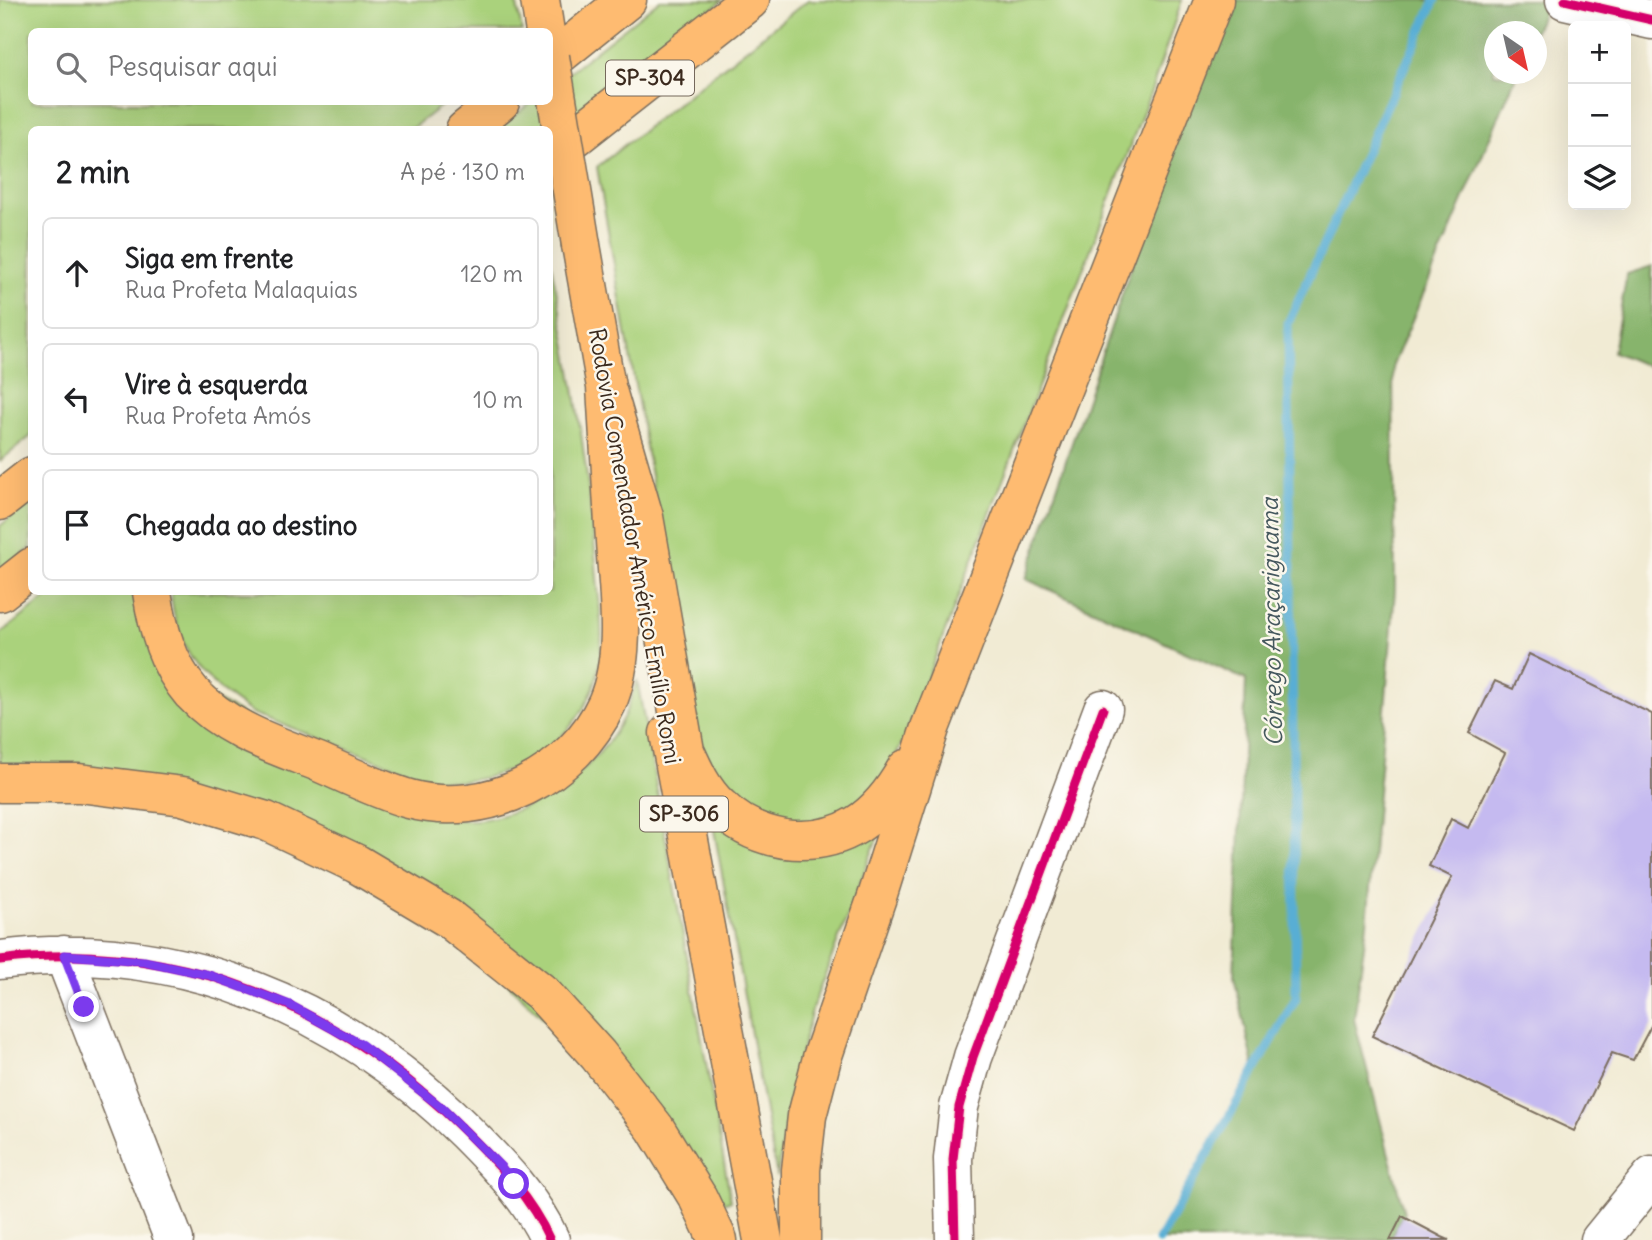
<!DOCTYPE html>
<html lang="pt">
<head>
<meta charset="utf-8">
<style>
	:root { --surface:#fff; --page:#f6f6f6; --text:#202124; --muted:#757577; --line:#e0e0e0 }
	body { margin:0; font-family:Delius,sans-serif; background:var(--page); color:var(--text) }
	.controls { position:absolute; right:21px; top:21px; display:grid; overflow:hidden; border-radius:10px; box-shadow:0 7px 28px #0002 }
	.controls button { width:63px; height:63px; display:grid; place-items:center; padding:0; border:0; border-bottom:2px solid var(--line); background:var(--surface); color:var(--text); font:35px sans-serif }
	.compass { position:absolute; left:1484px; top:21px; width:63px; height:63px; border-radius:50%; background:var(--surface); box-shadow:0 7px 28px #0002; rotate:146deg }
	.stop { position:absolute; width:21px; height:21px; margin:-16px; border:5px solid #7c3aed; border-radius:50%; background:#fff }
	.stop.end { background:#7c3aed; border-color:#fff; box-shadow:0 2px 7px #0008 }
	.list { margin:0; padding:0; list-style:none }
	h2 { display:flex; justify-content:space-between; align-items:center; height:91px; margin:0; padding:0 28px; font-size:30px }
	h2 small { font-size:23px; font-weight:400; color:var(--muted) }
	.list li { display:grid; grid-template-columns:46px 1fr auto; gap:21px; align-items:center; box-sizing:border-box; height:112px; margin:0 14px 14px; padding:0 14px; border:2px solid var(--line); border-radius:10px }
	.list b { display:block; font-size:26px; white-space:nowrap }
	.list p { margin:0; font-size:23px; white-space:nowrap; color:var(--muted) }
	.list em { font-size:23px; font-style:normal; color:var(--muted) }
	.icon { flex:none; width:38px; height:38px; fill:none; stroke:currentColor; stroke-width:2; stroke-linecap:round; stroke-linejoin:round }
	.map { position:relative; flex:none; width:1652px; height:1240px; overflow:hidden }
	.search { position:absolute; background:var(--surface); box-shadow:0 7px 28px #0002; left:28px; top:28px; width:525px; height:77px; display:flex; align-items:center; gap:18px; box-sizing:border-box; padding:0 24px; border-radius:10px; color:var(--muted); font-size:26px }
	.panel { position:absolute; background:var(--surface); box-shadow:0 7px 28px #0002; left:28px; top:126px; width:525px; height:469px; border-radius:10px }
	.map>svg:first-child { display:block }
	.green { fill:#aad27c; stroke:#727e4d; stroke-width:2 }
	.forest { fill:#87b46c; stroke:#616f45; stroke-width:2 }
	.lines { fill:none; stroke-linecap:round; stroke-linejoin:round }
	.stream { stroke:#58aed4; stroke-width:9 }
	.building { fill:#c5baf0 }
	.minor-casing { stroke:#7b6e5e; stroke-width:41 }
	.major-casing { stroke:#7b6e5e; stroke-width:41 }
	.highway-casing { stroke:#7b6e5e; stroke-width:41 }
	.minor { stroke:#fff; stroke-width:38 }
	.major { stroke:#febb71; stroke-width:38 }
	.highway { stroke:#febb71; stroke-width:38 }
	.highway-bridge-casing { stroke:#7b6e5e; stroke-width:41; stroke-linecap:butt }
	.highway-bridge { stroke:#febb71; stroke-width:38 }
	.cycleway-casing { stroke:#fbf7ec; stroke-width:13 }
	.cycleway { stroke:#d6006c; stroke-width:9 }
	.route { stroke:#7c3aed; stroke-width:9 }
	.labels { text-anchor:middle; stroke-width:5; stroke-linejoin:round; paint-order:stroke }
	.shield { fill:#fbf7ec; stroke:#75685c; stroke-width:2 }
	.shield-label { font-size:21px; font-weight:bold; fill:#3b2a1e }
	.street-label { font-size:23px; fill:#3b2a1e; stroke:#fbf7ec }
	.water-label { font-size:24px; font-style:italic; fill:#45585e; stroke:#fbf7ec }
</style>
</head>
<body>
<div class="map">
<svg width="1652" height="1240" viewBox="0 0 1652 1240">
	<rect width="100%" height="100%" fill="#fbf7ec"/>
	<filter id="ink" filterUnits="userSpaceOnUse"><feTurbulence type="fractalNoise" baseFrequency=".0143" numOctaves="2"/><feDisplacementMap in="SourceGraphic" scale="14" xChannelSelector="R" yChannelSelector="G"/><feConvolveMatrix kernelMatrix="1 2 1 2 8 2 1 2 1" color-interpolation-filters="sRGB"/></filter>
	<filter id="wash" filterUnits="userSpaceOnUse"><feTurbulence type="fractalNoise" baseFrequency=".00686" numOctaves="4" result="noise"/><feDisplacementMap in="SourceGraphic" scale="28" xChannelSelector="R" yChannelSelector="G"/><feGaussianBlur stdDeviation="1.57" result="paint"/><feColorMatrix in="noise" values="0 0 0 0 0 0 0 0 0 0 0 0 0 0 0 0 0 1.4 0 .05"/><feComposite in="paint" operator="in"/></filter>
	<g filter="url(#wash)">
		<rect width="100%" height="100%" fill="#f1ebd4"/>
		<path class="green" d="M0,0h516l6,31 -490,1v70h414l-35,27 -379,1 -1,306 -31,25z
			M660,0h63l-173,139v-9h-54l36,-28h18v-15z
			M808,0h374l-29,86 -249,653 -19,38 -45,40 -29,7 -46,-4 -43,-31 -25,-50 -100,-572z
			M550,260c21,101 38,202 46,305 2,33 9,69 3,101 -10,64 -74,110 -136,115 -15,1 -29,-2 -42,-5l-169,-63c-47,-30 -77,-63 -81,-121h379z
			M31,500v48l-31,25v-47z
			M54,592h84l24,81 290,147c11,0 22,1 33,-1 57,-10 113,-51 139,-103 5,-11 9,-24 13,-36l94,521 -13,2 -20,-36 -315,-304 -383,-94v-135z
			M712,819l171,4 -70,183 -23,88 -13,83z"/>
		<path class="forest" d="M1226,0h322l-13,31 -41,1v42h23l-124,291 2,225 -28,334 -13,95 50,194 -15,27h-230l96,-170 -21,-93 12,-297 -220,-101 181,-536z
			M1652,266v102l-39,-16 14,-78z"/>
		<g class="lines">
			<path class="stream" d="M1159,1240l137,-242 -8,-675 147,-323"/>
		</g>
		<g id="blocks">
			<path class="building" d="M1529,654l123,60v310l-19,36 -21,-7 -38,78 -202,-95 80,-159 -23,-11 22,-47 17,9 37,-75 -36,-20 26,-52 18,8z
				M1402,1216l40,21 7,3h-59z"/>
		</g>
	</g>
	<g filter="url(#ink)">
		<use href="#blocks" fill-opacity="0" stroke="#7b6e5e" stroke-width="2"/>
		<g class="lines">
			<g class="minor-casing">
				<path id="minor" d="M1565,0l87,20
					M64,955l110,285
					M0,960c179,-22 340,46 466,172 33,33 65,66 84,108
					M955,1240l-2,-81 6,-52 14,-50 130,-348
					M1600,1240l52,-64"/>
			</g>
			<g class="major-casing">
				<path id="major" d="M669,733l94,507"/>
			</g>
			<g class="highway-casing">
				<path id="highway" d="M540,0l5,32
					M550,62l77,-62
					M465,130l35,-28
					M550,157l200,-157
					M581,245l25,142 38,130 41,234c9,20 18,40 34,55 18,18 41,29 66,33 58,7 94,-22 121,-70
					M0,501l32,-25
					M0,592l32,-25
					M152,592c6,37 15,72 40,101 33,36 80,51 124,68 30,13 62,29 93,38 78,21 165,-23 198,-96 21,-49 11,-110 8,-162 -3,-52 -6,-103 -9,-154
					M0,783h79l104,13 83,25 91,43 91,54 94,75 56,62 57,73 43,70 20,42
					M801,1240v-70l6,-54 15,-58 55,-161 53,-169 284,-728"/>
			</g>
			<use href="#minor" class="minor"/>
			<use href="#major" class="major"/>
			<use href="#highway" class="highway"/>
			<g class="highway-bridge-casing">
				<path id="highway-bridge" d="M550,57l31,188"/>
			</g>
			<use href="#highway-bridge" class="highway-bridge"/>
			<g class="cycleway-casing">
				<path id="cycleway" d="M1565,0l87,20
					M0,960c179,-22 340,46 466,172 33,33 65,66 84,108
					M955,1240l-2,-81 6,-52 14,-50 130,-348"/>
			</g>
			<use href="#cycleway" class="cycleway"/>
		</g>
	</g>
	<g class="lines" filter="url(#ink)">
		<path class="route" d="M84,1007l-20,-52 80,6 65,14 81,30 72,40 79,62 61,61 12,16"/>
	</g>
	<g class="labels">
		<g class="shield">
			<rect x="606" y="60.5" width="88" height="35" rx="5"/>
			<rect x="640" y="796.5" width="88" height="35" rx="5"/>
		</g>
		<g class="shield-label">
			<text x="650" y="85">SP-304</text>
			<text x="684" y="821">SP-306</text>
		</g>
		<g class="street-label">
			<text transform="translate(635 546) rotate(80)" y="8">Rodovia Comendador Américo Emílio Romi</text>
		</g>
		<g class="water-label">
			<text transform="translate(1272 622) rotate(-91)" y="8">Córrego Araçariguama</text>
		</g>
	</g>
</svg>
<div class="controls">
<button>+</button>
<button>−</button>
<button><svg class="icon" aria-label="layers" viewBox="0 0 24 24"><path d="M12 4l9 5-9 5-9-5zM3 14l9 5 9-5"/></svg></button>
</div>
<svg class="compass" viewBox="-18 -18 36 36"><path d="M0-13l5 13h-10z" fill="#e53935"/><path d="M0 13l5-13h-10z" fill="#757577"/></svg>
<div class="stop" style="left:514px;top:1184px"></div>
<div class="stop end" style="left:84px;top:1007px"></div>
<div class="search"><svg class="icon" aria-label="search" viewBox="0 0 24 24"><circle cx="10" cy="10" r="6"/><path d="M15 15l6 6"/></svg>Pesquisar aqui</div>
<section class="panel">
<h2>2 min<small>A pé · 130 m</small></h2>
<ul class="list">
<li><svg class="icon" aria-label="ahead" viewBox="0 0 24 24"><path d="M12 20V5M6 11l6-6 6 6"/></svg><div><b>Siga em frente</b><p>Rua Profeta Malaquias</p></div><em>120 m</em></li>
<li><svg class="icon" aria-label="left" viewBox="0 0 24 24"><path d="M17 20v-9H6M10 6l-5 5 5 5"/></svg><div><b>Vire à esquerda</b><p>Rua Profeta Amós</p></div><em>10 m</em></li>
<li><svg class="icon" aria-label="arrive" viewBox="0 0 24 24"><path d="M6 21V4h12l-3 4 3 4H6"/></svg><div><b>Chegada ao destino</b></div></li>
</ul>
</section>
</div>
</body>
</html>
